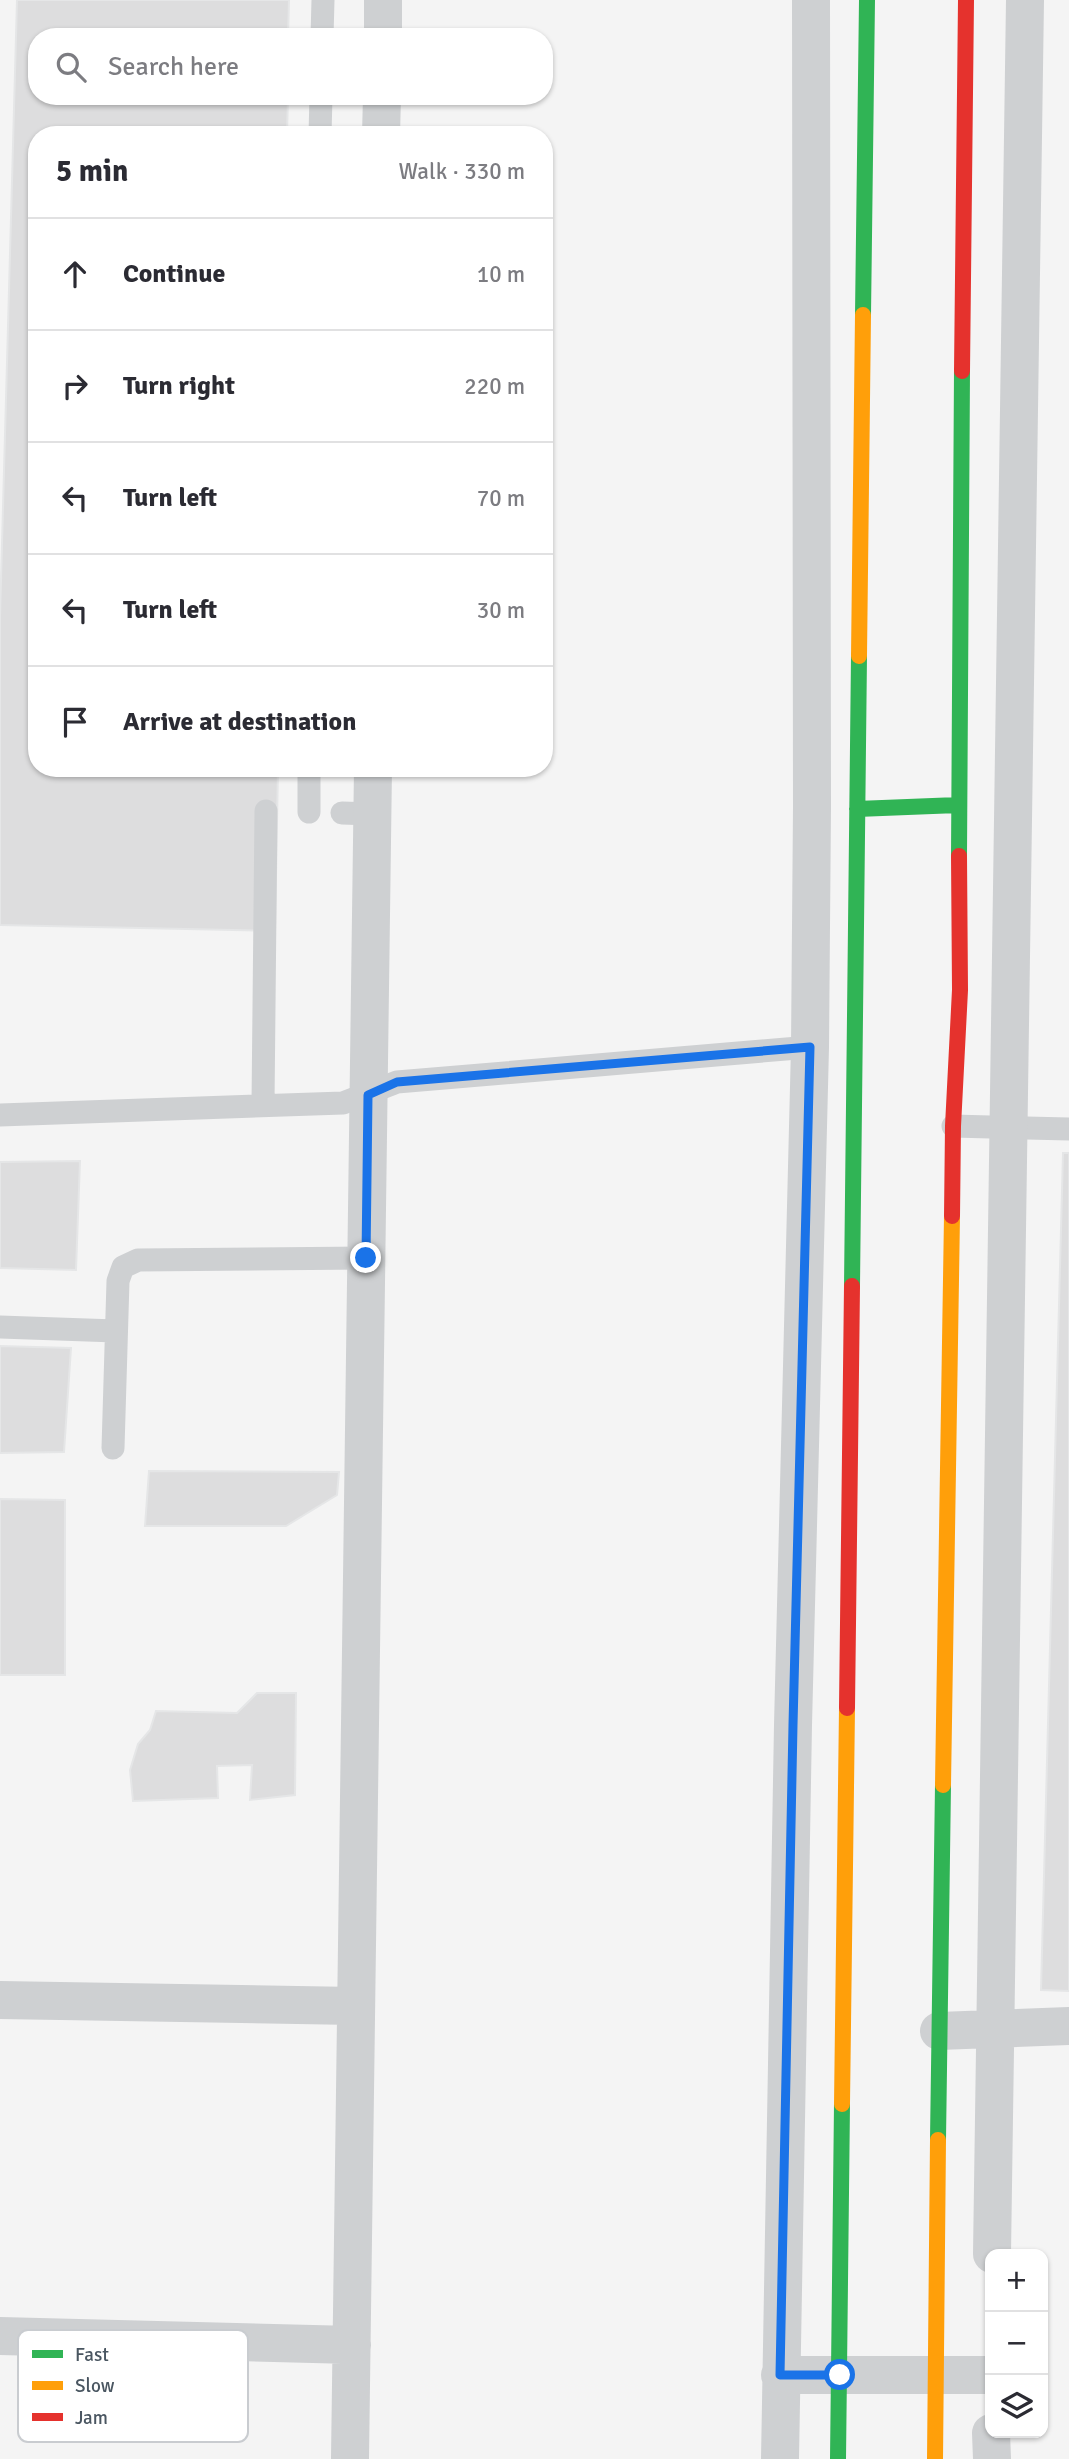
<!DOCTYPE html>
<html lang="en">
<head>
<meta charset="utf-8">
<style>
	:root { --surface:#fff; --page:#f7f7f7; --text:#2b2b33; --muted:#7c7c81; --line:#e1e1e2 }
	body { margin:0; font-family:Signika,sans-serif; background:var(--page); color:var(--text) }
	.controls { position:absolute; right:21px; bottom:21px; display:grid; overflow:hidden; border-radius:14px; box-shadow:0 2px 5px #0004 }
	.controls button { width:63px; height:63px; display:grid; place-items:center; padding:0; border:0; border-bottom:2px solid var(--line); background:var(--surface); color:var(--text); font:35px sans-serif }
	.stop { position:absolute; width:21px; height:21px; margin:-16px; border:5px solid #1a73e8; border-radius:50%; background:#fff }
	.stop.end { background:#1a73e8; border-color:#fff; box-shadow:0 2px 7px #0008 }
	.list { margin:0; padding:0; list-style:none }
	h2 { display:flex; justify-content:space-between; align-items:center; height:91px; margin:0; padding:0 28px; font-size:30px }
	h2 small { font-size:23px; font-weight:400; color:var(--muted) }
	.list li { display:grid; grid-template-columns:46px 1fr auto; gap:21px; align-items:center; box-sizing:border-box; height:112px; padding:0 28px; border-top:2px solid var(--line) }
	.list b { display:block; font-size:26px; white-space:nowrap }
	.list em { font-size:23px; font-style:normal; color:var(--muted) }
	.icon { flex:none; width:38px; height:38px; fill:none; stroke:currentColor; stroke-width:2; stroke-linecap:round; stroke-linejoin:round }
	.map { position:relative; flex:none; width:1069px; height:2459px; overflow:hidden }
	.search { position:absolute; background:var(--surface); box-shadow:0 2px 5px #0004; left:28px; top:28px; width:525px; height:77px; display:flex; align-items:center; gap:18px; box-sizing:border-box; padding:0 24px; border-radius:28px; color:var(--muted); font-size:26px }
	.panel { position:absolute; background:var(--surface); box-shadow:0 2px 5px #0004; left:28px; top:126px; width:525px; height:651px; border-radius:28px }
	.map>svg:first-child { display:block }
	.building { fill:#ddddde; stroke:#e5e6e7; stroke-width:2 }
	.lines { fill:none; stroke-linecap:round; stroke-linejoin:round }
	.lane { stroke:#ced0d2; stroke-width:23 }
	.street { stroke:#ced0d2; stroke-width:38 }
	.fast { stroke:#30b455; stroke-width:16 }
	.slow { stroke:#ff9f0a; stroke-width:16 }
	.jam { stroke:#e5322d; stroke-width:16 }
	.route { stroke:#1a73e8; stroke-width:9 }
	.key { fill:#fff; stroke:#c9ccd0; stroke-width:2 }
	.key-label { font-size:19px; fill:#4a5661 }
</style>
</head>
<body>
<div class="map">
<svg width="1069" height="2459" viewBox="0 0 1069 2459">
	<rect width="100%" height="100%" fill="#f4f4f4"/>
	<path class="building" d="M17,0h272l-1,37h-251v59h251l-1,39h-250v633h241l-3,163 -275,-6v-309z
		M1063,1153h6v838l-28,-1z
		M80,1161l-4,109 -76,-2v-106z
		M0,1346l71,2 -7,104 -64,1z
		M149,1471l190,1 -2,23 -51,31h-141z
		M0,1499l65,1v175h-65z
		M257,1693h39l-1,102 -45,5 2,-35 -35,1 1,32 -85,3 -3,-31 8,-26 12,-14 6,-19 81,2z"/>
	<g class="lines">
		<path class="lane" d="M322,37l1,-37
			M320,135l1,-39
			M309,812v-44
			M342,813l30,1
			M263,1104l3,-293
			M0,1115l343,-12 54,-21 413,-35
			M953,1126l116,3
			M0,1327l116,4
			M113,1448l5,-167 5,-14 15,-7 228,-2"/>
		<path class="street" d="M383,37v-37
			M381,135l1,-39
			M0,2000l355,6
			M939,2031l130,-5
			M992,2254l33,-2254
			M0,2336l352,9
			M780,2375h210
			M991,2433l1,26
			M350,2459l23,-1691
			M780,2459l13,-734 17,-678 2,-240 -1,-807"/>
		<path class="fast" d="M863,315l4,-315
			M857,809l101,-4
			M959,856l3,-485
			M852,1286l7,-630
			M938,2140l5,-355
			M838,2459l4,-355"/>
		<path class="slow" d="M859,656l4,-341
			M943,1785l9,-569
			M842,2104l5,-396
			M935,2459l3,-319"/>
		<path class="jam" d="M962,371l4,-371
			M952,1216l1,-90 7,-136 -1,-134
			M847,1708l5,-422"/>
	</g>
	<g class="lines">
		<path class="route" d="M366,1258l2,-163 29,-13 413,-35 -17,678 -13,650h60"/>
	</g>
	<rect x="18" y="2330" width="230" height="112" rx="10" class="key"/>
	<rect x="32" y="2350" width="31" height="8" fill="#30b455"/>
	<rect x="32" y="2381" width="31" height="9" fill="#ff9f0a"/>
	<rect x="32" y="2413" width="31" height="8" fill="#e5322d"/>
	<g class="key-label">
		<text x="75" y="2361">Fast</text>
		<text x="75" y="2392">Slow</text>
		<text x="75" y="2424">Jam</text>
	</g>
</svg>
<div class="controls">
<button>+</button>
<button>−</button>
<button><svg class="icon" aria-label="layers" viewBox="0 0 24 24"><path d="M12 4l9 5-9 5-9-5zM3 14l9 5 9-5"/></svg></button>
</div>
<div class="stop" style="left:840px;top:2375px"></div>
<div class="stop end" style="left:366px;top:1258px"></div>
<div class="search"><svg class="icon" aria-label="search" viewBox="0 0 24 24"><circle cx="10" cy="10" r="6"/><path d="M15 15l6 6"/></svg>Search here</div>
<section class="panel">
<h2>5 min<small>Walk · 330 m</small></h2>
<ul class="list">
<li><svg class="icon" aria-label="ahead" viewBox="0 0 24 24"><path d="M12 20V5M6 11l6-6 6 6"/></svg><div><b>Continue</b></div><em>10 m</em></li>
<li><svg class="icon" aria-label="right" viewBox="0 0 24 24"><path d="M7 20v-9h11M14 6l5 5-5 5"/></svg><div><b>Turn right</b></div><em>220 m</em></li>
<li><svg class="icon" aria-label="left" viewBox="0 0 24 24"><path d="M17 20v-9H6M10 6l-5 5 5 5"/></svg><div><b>Turn left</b></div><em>70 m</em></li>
<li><svg class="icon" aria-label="left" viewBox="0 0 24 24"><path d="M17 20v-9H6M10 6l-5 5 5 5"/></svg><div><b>Turn left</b></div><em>30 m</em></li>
<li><svg class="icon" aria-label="arrive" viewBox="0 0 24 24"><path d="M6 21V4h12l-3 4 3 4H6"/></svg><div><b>Arrive at destination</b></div></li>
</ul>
</section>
</div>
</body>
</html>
